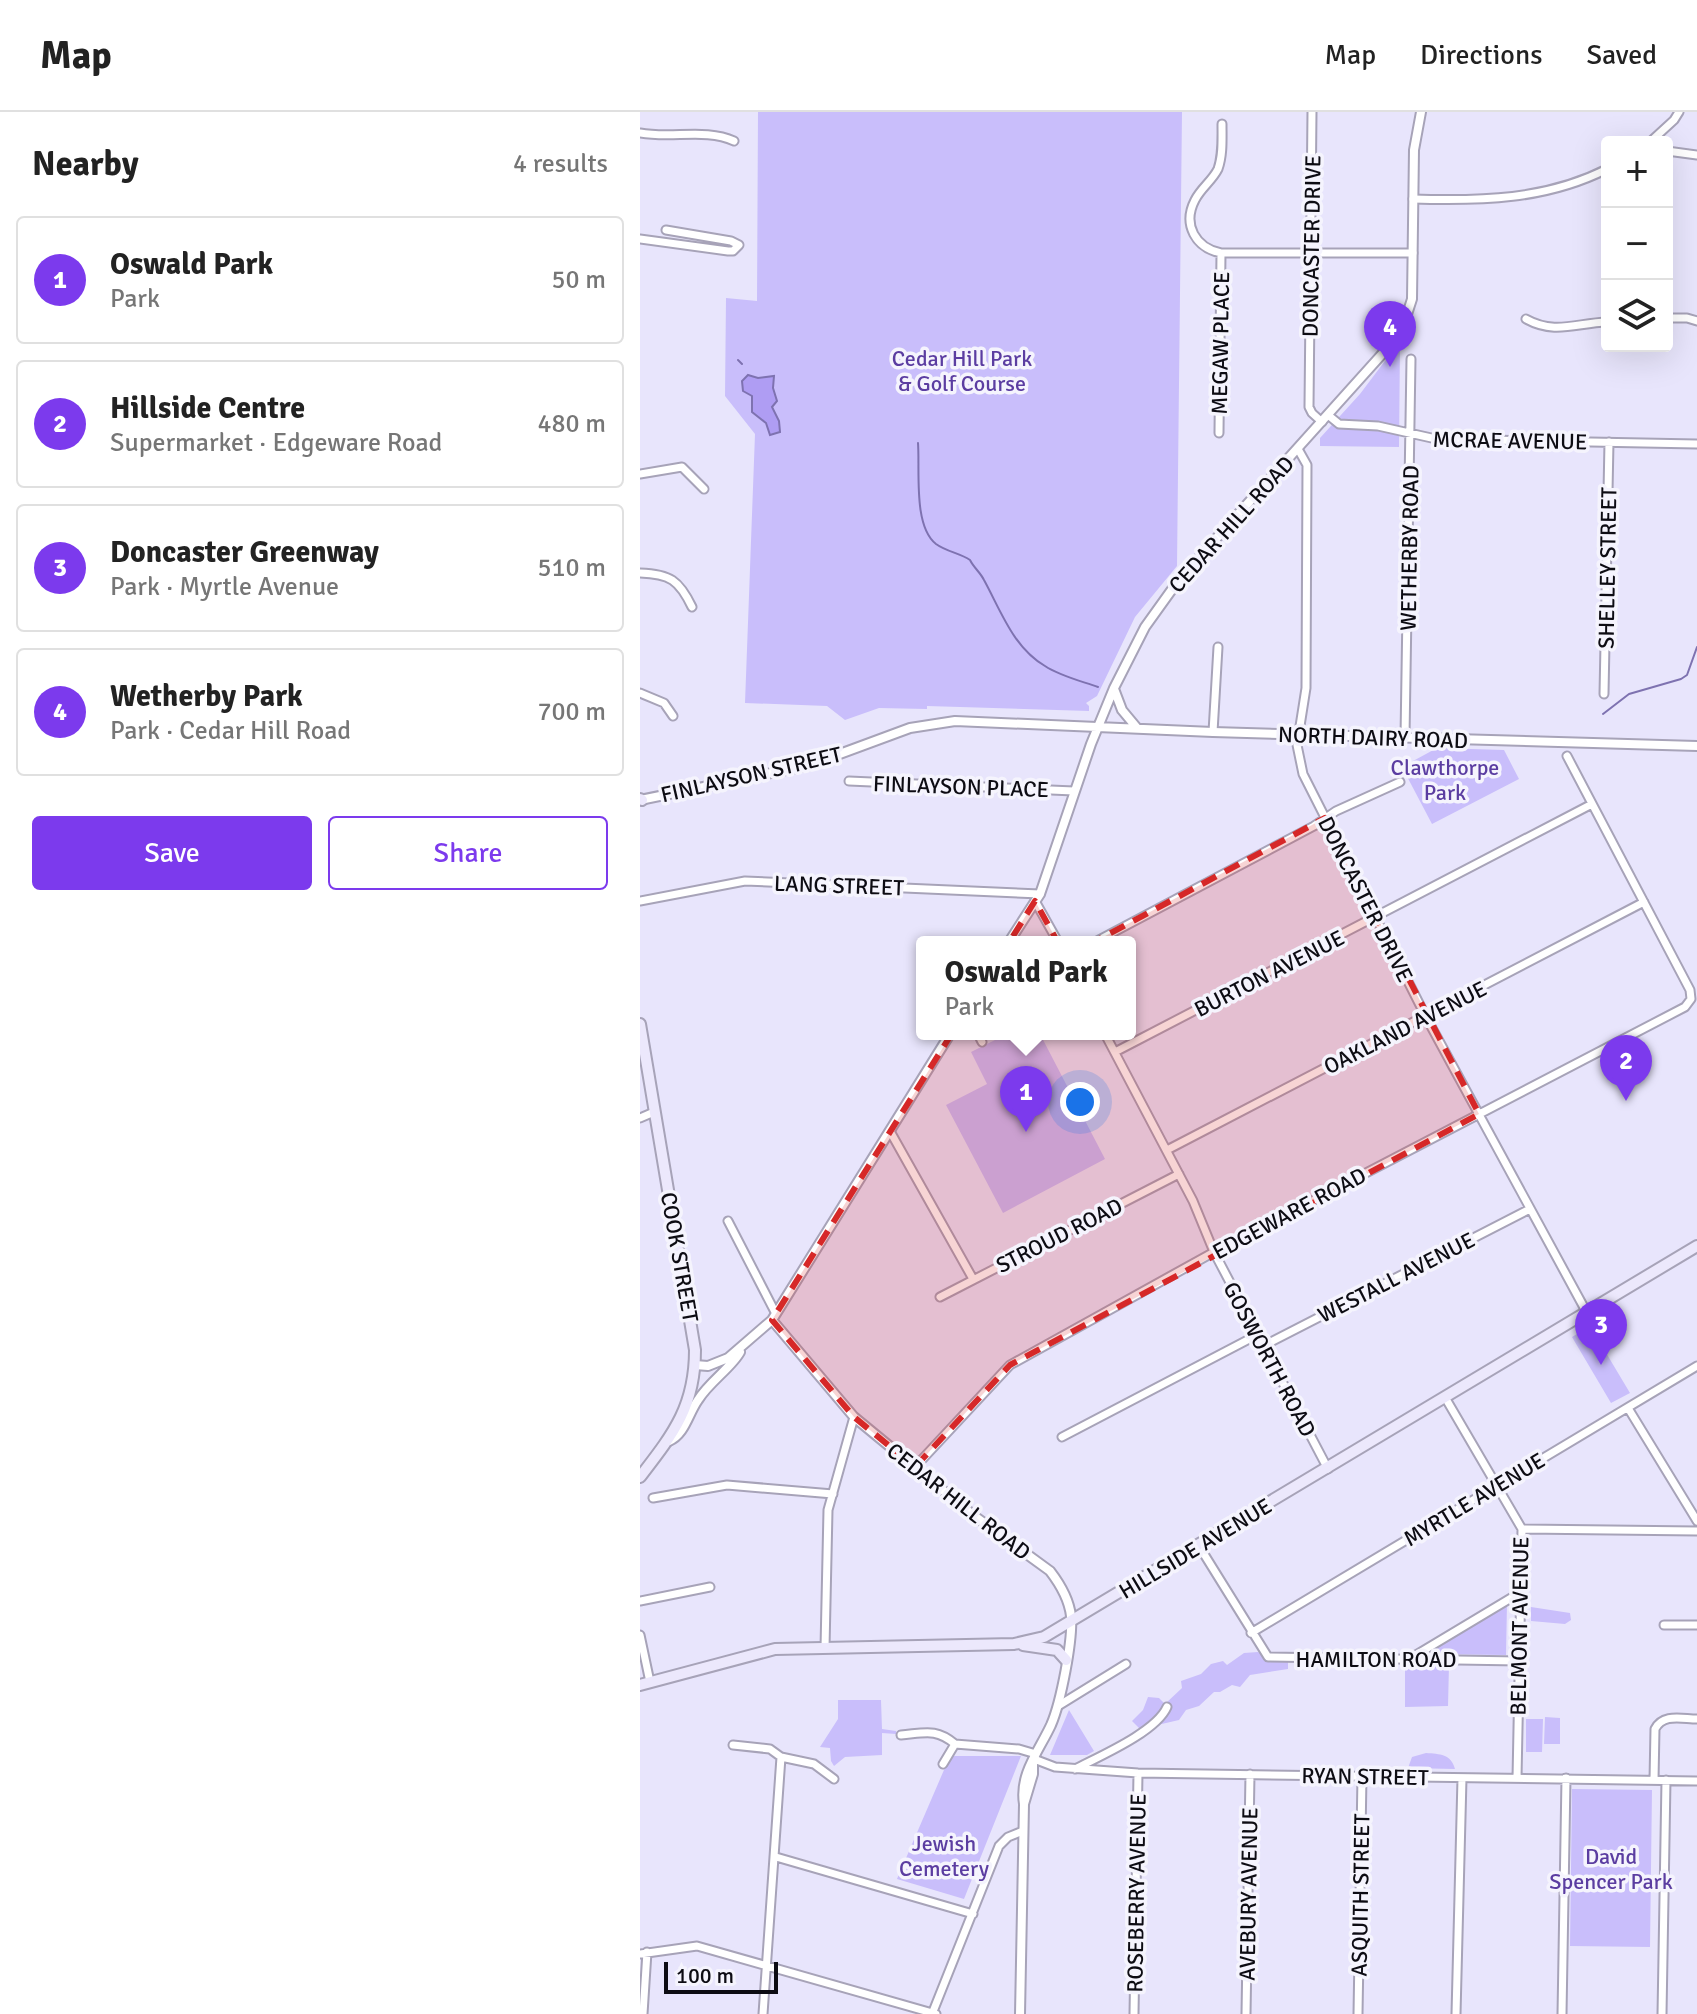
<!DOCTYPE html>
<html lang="en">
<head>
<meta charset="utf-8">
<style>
	:root { --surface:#fff; --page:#f2f2f2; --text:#222; --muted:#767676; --line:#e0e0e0; --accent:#7c3aed }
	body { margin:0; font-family:Signika,sans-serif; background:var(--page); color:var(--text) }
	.controls { position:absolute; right:24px; top:24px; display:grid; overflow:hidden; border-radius:8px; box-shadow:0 8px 32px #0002 }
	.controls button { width:72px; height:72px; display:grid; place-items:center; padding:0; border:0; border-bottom:2px solid var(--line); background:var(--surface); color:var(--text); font:40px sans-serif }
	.scale { position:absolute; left:24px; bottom:20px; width:114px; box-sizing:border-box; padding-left:8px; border:4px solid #0d0c13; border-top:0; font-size:22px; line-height:28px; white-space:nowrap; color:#0d0c13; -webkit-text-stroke:6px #f5f4fd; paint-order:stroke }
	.you { position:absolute; left:440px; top:990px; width:28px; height:28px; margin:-20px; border:6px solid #fff; border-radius:50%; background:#1a73e8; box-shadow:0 0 0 12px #1a73e833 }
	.badge { display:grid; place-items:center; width:52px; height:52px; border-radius:50%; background:var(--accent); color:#fff; font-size:26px; font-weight:700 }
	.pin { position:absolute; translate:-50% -66px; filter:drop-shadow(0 2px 4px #0008) }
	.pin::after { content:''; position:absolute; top:42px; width:28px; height:24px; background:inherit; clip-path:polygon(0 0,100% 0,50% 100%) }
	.popup { position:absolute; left:276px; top:824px; width:220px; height:104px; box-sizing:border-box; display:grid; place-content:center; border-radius:8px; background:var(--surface); filter:drop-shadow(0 2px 6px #0005); font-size:26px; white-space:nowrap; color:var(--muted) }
	.popup b { font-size:30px; color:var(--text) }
	.popup::after { content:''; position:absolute; left:50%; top:100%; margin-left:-16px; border:16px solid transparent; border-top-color:var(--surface) }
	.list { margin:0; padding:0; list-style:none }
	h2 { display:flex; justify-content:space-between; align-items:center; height:104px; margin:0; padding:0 32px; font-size:34px }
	h2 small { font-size:26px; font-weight:400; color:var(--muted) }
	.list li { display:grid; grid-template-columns:52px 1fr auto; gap:24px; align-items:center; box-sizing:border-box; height:128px; margin:0 16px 16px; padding:0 16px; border:2px solid var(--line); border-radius:8px }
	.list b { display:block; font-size:30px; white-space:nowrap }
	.list p { margin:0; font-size:26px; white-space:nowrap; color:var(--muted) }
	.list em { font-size:26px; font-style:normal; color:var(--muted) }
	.actions { display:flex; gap:16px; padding:24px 32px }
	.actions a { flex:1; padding:18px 0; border:2px solid var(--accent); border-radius:8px; text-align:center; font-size:28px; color:var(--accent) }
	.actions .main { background:var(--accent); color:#fff }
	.icon { flex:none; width:44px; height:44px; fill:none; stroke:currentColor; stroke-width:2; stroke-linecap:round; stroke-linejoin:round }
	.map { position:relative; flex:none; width:1057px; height:1902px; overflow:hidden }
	header { display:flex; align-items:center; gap:48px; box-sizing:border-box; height:112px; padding:0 40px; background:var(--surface); border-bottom:2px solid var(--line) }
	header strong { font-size:38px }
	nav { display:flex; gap:44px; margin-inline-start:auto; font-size:28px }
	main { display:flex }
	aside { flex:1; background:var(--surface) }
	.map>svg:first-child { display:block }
	.green { fill:#c9befb }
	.water { fill:#af9df3; stroke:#7e72b0; stroke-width:2 }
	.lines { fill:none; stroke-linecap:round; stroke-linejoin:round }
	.stream { stroke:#7e72b0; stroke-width:2 }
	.minor-casing { stroke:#a7a3b8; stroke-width:11 }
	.tertiary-casing { stroke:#a7a3b8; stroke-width:12 }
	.secondary-casing { stroke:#a7a3b8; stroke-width:14 }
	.minor { stroke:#fff; stroke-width:7 }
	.tertiary { stroke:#fff; stroke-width:8 }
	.secondary { stroke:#ece8fc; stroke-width:10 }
	.marked { fill:#d62828; fill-opacity:0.2; stroke:#d62828; stroke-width:6; stroke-dasharray:16 10; stroke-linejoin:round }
	.labels { text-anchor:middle; stroke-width:7; stroke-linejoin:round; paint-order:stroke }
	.street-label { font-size:22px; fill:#0d0c13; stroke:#f5f4fd }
	.park-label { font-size:22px; fill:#5b3da1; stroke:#f5f4fd }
</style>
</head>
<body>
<header>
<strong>Map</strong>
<nav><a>Map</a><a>Directions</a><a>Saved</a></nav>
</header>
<main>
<aside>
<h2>Nearby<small>4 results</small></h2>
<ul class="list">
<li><span class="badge">1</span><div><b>Oswald Park</b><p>Park</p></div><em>50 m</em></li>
<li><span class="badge">2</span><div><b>Hillside Centre</b><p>Supermarket · Edgeware Road</p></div><em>480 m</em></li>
<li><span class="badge">3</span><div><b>Doncaster Greenway</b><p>Park · Myrtle Avenue</p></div><em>510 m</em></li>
<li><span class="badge">4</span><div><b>Wetherby Park</b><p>Park · Cedar Hill Road</p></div><em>700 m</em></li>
</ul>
<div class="actions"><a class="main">Save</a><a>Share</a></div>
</aside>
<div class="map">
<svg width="1057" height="1902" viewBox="0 0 1057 1902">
	<rect width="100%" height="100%" fill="#e8e5fc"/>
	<path class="green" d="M118,0h424l-5,454 -42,51 -38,79 -11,7 3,3v5l-162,-5v3l-48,-1 -34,12 -18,-14 -82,-3 10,-269 -30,-38 1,-98 31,3z
		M760,229l-1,106 -79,-1v-8l40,-44z
		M797,636l67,2 15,29 -87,45 -30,-57z
		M367,922h33l65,125 -102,54 -57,-108 41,-21 -16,-32z
		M950,1214l40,67 -19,10 -39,-66z
		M867,1491l-1,52 -77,-1v-4z
		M891,1495l39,6 1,7 -6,4 -34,-3z
		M618,1540l9,6 21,2v9l-38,6 -10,12 -8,-2 -12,7h-6l-15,14 -13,4 -7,10 -39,9 -8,-8 11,-11 5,-13 11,1 6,6 17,-16 -1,-7 20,-7 10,-10 12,-3 4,4 17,-12z
		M765,1553h44l-1,41 -43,1z
		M198,1588h43l1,29 14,2v3l-14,-1v22l-37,2 -11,9 -3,-5 -1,-13 -10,-1 18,-28z
		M429,1598l25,41 -7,4h-37z
		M905,1605l15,1v26h-16z
		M886,1607h17l-1,33h-16z
		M786,1641c14,1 25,1 29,16l-47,-1 4,-11z
		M310,1644h71l-57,143 -67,-20z
		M932,1677l80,1 -2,157 -80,-1z"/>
	<path class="water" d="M108,263l10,3 16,-2 -1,12 4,13 -5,6 7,14 1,11 -10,3 -4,-12 -14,-11v-16l-9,-5 -1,-10z"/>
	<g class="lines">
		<path class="stream" d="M98,248l4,4
			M278,331c2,27 -5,83 18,101 11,8 24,9 34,16 4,8 10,12 14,20 17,31 29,67 61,86 15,10 36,15 53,21
			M963,602l26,-20 52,-15 6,-4 10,-28"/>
		<g class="minor-casing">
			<path id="minor" d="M672,0l-3,295 3,6 10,9
				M582,12c0,15 1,31 -4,45 -6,12 -17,19 -23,31 -13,25 1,48 26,53h192
				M0,21c31,6 66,-5 94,8
				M1010,30l24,-22 5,-8
				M1027,39l30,4
				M773,87c68,2 133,1 194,-30
				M0,127l88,12h5l6,-6 -8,-4 -65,-11
				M1027,206h20l10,3
				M886,207c29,16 50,4 81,3
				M688,303l11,9 39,2 58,13 261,5
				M579,321l2,-180
				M658,337l9,16 -1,223 -9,57 6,29 123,243 161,296
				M0,362l42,-7 22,22
				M0,461c30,1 39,7 52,34
				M0,581l24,10 9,13
				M964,582l5,-252
				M573,620l5,-85
				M765,625l6,-378
				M209,669l225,10
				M0,789l105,-20 295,13
				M395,789l23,41
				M455,830l219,-116 22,-15 64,-29
				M338,922l4,8
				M465,922l88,167 21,51 114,217
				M475,940l477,-248
				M0,1006l14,-6
				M251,1021l82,146
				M527,1038l477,-248
				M88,1109l47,91
				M300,1185l239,-123
				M623,1234l267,-137
				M806,1287l76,130 -5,249
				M988,1296l69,113
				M422,1325l195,-102
				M275,1355l95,-102 204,-113 471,-245 6,-8 -1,-9 -123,-234
				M13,1386l74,-13 106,9
				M882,1417l175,2
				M559,1434l69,111 251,4
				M0,1489l70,-14
				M1024,1513h33
				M611,1521l446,-267
				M0,1523l10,47
				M185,1536l3,-138 26,-93
				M771,1546l110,-66
				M418,1594l68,-42
				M261,1623c24,-2 35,-7 54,9l-12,20
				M315,1632l64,5 17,5
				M93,1633l37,4 11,8 33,7 20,15
				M394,1647l21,8 83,6 559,8
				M435,1657c25,-13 81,-37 92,-62
				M1014,1668l1,-51c8,-16 27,-10 42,-10
				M136,1745l197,57
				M0,1842l57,-8 239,68
				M3,1902l4,-62
				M123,1902l18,-257
				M292,1902l67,-168 9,-9 15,-6
				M494,1902l4,-241
				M606,1902l4,-240
				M718,1902l4,-238
				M816,1902l6,-236
				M922,1902l4,-236
				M1022,1902l4,-234"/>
		</g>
		<g class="tertiary-casing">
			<path id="tertiary" d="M474,577l8,21 15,18
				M0,688l170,-35 100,-37 45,-7 258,11 484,14
				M369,830l31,-48 51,-150 23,-56 31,-61 33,-46 223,-248 11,-34 2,-149 7,-38
				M132,1208l82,97 119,98 77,56c10,13 19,28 21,45 2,24 -10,86 -20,109 -12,26 -32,49 -27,79l-4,210
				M55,1253l13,1 20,-8 44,-38 178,-286
				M29,1329c16,-7 19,-27 29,-41 11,-18 34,-33 42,-48
				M384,1692l9,-30v-11"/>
		</g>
		<g class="secondary-casing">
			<path id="secondary" d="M0,687l2,1
				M0,912l55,326c0,57 -22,84 -55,127
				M383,1533l34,5 9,10
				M0,1573l135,-36 239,-5 30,-7 653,-391"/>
		</g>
		<use href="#minor" class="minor"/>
		<use href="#tertiary" class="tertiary"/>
		<use href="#secondary" class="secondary"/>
	</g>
	<path class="marked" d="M685,706l154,296 -469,251 -95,102 -61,-50 -82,-97 263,-419 31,56z"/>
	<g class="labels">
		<g class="street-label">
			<text transform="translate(671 134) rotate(-89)" y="8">DONCASTER DRIVE</text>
			<text transform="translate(580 231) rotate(-89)" y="8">MEGAW PLACE</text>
			<text transform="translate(870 328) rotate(1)" y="8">MCRAE AVENUE</text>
			<text transform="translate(591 412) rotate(-48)" y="8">CEDAR HILL ROAD</text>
			<text transform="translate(769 436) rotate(-89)" y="8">WETHERBY ROAD</text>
			<text transform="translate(967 456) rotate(-89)" y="8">SHELLEY STREET</text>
			<text transform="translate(733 625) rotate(2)" y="8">NORTH DAIRY ROAD</text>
			<text transform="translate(111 662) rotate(-13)" y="8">FINLAYSON STREET</text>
			<text transform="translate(321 674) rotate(2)" y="8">FINLAYSON PLACE</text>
			<text transform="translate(199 773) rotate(2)" y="8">LANG STREET</text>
			<text transform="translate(726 787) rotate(63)" y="8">DONCASTER DRIVE</text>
			<text transform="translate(629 861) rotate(-27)" y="8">BURTON AVENUE</text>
			<text transform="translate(765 915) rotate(-27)" y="8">OAKLAND AVENUE</text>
			<text transform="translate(649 1101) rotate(-28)" y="8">EDGEWARE ROAD</text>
			<text transform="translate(419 1123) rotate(-27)" y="8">STROUD ROAD</text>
			<text transform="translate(40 1145) rotate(80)" y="8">COOK STREET</text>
			<text transform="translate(756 1165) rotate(-27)" y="8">WESTALL AVENUE</text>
			<text transform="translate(630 1247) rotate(62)" y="8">GOSWORTH ROAD</text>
			<text transform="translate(834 1387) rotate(-31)" y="8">MYRTLE AVENUE</text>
			<text transform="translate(319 1389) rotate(38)" y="8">CEDAR HILL ROAD</text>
			<text transform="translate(555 1436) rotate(-31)" y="8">HILLSIDE AVENUE</text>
			<text transform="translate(879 1514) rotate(-89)" y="8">BELMONT AVENUE</text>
			<text x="736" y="1555">HAMILTON ROAD</text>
			<text transform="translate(725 1664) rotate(1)" y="8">RYAN STREET</text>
			<text transform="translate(496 1781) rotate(-89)" y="8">ROSEBERRY AVENUE</text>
			<text transform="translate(608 1782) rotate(-89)" y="8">AVEBURY AVENUE</text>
			<text transform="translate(720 1783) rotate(-89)" y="8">ASQUITH STREET</text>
		</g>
		<g class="park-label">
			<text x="322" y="254">Cedar Hill Park<tspan x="322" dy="25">&amp; Golf Course</tspan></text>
			<text x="805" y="663">Clawthorpe<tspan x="805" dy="25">Park</tspan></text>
			<text x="304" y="1739">Jewish<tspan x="304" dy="25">Cemetery</tspan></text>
			<text x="971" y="1752">David<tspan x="971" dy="25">Spencer Park</tspan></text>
		</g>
	</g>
</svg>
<div class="controls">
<button>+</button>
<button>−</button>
<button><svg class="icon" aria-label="layers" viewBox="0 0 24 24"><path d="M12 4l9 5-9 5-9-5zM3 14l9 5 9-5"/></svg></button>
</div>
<div class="scale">100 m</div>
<div class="you"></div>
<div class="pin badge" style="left:386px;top:1020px">1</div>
<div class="popup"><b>Oswald Park</b>Park</div>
<div class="pin badge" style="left:986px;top:989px">2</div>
<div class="pin badge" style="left:961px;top:1253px">3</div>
<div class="pin badge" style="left:750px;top:255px">4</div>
</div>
</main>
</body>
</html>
